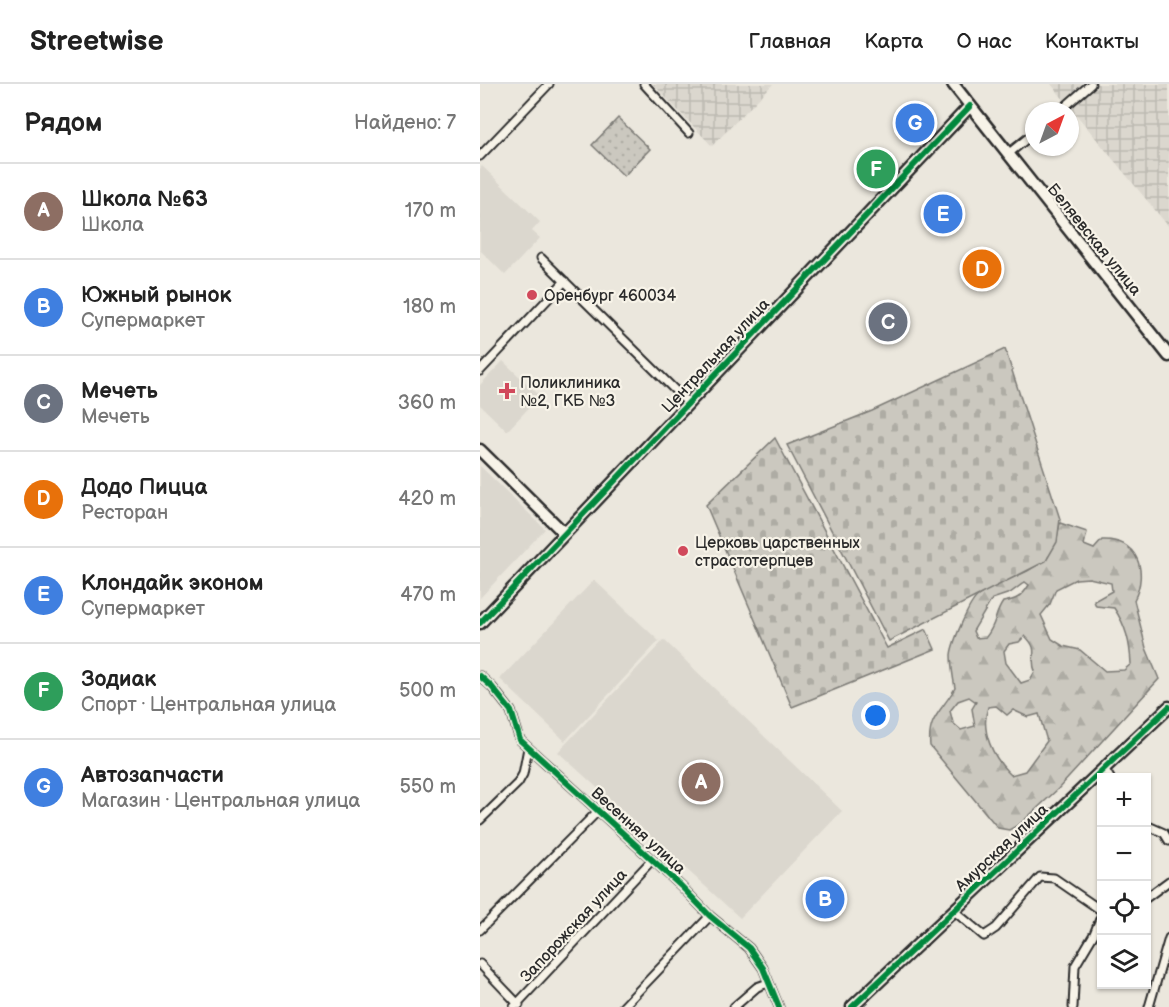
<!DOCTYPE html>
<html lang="ru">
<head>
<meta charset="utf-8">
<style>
	:root { --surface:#fff; --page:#f6f6f6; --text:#222; --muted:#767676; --line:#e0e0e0; --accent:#d93025 }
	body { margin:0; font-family:"Balsamiq Sans",sans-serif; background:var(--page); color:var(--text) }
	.controls { position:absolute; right:18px; bottom:18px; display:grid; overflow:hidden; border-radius:0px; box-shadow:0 2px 4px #0004 }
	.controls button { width:54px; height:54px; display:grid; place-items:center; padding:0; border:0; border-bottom:2px solid var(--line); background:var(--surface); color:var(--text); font:30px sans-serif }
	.compass { position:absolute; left:545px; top:18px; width:54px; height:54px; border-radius:50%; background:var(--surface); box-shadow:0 2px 4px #0004; rotate:41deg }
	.you { position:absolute; left:396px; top:632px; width:21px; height:21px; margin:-15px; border:4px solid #fff; border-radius:50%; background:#1a73e8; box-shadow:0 0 0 9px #1a73e833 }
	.badge { display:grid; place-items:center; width:39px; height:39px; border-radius:50%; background:var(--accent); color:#fff; font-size:20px; font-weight:700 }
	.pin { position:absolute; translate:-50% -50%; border:3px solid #fff; box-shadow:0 2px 6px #0006 }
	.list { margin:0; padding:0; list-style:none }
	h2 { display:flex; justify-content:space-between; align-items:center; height:78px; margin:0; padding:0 24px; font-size:26px }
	h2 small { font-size:20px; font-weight:400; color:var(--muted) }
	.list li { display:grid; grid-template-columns:39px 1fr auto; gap:18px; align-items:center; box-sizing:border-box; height:96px; padding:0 24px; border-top:2px solid var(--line) }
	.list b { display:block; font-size:22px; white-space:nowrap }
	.list p { margin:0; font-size:20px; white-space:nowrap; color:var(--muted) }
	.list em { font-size:20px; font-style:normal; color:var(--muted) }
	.icon { flex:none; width:33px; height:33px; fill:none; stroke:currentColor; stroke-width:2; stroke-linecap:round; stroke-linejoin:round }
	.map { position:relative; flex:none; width:689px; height:923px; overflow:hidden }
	header { display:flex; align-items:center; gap:36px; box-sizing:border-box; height:84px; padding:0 30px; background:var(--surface); border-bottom:2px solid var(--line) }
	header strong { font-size:28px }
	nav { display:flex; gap:33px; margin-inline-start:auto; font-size:21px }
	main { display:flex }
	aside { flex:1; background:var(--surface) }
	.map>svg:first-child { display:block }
	.built { fill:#dbd7ce }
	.industrial { fill:url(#industrial-grid) }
	.forest { fill:url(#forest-firs); stroke:#7b7a75; stroke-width:1.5; fill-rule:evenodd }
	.cemetery { fill:url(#cemetery-stones); stroke:#7b7a75; stroke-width:1.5 }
	.park { fill:url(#park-dots); stroke:#7b7a75; stroke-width:1.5 }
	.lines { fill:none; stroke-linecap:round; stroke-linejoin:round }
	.street-casing { stroke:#2b2b2b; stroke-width:11 }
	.secondary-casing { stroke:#2b2b2b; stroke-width:15 }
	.primary-casing { stroke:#2b2b2b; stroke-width:15 }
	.street { stroke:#f7f3e8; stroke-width:7 }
	.secondary { stroke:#f7f3e8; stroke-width:10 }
	.primary { stroke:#f7f3e8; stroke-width:10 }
	.cycleway-casing { stroke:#f7f3e8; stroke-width:10 }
	.cycleway { stroke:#00873e; stroke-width:6 }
	.poi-dot { fill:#d1495b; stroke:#f7f3e8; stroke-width:2 }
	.labels { text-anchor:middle; stroke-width:4.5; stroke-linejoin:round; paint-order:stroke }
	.street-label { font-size:16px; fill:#2b2b2b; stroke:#f7f3e8 }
	.poi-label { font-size:16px; fill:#2b2b2b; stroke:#f7f3e8; text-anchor:start }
</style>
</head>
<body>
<header>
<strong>Streetwise</strong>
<nav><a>Главная</a><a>Карта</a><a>О нас</a><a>Контакты</a></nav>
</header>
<main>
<aside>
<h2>Рядом<small>Найдено: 7</small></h2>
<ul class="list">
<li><span class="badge" style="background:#8d6e63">A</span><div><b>Школа №63</b><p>Школа</p></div><em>170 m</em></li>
<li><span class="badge" style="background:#3f7fe0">B</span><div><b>Южный рынок</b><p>Супермаркет</p></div><em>180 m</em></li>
<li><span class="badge" style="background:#6b7280">C</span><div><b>Мечеть</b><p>Мечеть</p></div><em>360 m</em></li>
<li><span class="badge" style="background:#e8710a">D</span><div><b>Додо Пицца</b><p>Ресторан</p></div><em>420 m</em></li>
<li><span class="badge" style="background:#3f7fe0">E</span><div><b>Клондайк эконом</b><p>Супермаркет</p></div><em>470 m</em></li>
<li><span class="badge" style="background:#2e9e5b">F</span><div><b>Зодиак</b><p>Спорт · Центральная улица</p></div><em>500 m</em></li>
<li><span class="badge" style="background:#3f7fe0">G</span><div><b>Автозапчасти</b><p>Магазин · Центральная улица</p></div><em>550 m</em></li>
</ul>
</aside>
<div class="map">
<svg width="689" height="923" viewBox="0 0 689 923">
	<defs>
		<pattern id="industrial-grid" width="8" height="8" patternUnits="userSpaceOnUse" patternTransform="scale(1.5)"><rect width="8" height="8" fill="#dbd7ce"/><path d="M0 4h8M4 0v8" fill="none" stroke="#bcb9b1"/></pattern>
		<pattern id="forest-firs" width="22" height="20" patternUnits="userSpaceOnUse" patternTransform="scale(1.5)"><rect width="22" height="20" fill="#cbc8bf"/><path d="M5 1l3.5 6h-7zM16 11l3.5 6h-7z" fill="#aeaca4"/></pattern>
		<pattern id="cemetery-stones" width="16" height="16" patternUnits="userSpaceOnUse" patternTransform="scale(1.5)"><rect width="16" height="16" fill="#cbc8bf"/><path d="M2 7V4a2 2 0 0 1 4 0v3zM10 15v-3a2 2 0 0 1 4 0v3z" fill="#aeaca4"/></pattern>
		<pattern id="park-dots" width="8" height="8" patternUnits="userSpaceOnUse" patternTransform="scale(1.5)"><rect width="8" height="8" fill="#cbc8bf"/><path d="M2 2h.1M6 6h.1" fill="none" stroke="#aeaca4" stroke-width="1.8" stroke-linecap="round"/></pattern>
	</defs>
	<rect width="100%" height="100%" fill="#ebe7dd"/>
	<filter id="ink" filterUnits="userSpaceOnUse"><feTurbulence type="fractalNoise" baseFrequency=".0167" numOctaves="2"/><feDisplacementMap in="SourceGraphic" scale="12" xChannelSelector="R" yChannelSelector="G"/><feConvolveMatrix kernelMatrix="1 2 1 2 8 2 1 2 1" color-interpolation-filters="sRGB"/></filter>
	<g filter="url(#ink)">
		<path class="built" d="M2,82l58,56 -8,9 8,7 -35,37 -25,-25v-81z
			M23,277l37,35 -33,35 -27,-26v-20z
			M0,382l65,63 -65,69z
			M114,496l65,61 -94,100 -65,-62z
			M184,556l178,171 -102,107 -182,-166z"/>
		<path class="industrial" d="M173,0h120l-61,62z
			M571,0h118v143z"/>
		<path class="forest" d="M580,439l27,9 -3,13 10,4 8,-9c35,-2 47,31 32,60l12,48 13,31 -101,110 -38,35 -11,6 -11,-2 -68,-82c-3,-28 12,-35 25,-58 -2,-11 -4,-22 -4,-33 1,-11 18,-53 27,-59 37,-27 73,-18 82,-73zM609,494l22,5 1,8 -18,10 2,5 18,2c12,18 16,34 17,56l-7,6 -19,1 -25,-21 -17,-4 -11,-7 -11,-24 9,-11 6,-15 20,-10zM545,498l4,3c-7,12 -13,15 -26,17 -9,13 -6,21 -17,35l-10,1 -3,-7 19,-32 18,-6zM545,552c16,15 4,20 10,35l-5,9 -9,3 -15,-20 -2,-12 5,-7 10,-2zM489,613l7,5 -4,7 3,17 -14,4 -8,-7 -3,-12 8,-10zM516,622l11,9 6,-5 15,7 11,-3 8,27 -22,30 -14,4c-18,-17 -31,-44 -23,-68z"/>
		<path class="cemetery" d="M525,265l55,170 -3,23 -11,19 -157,80 -102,-196 85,-34z
			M295,354l112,210 39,-19 9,20 -143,58 -86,-202z"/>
		<path class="park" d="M138,34l32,31 -26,27 -32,-31z"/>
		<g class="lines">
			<g class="street-casing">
				<path id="street" d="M164,0l45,49
					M580,27l31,-27
					M528,70l26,-21
					M0,72l69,-72
					M61,174l147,145
					M0,287l85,-90
					M0,592l12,11 19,24 9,29 161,146 29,30 39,32 14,20 16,39
					M624,684l6,10
					M0,736l38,-37 5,-9 5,-26
					M666,741l18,8 5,8
					M666,814l23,-17
					M473,826l31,26 12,-8 44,-51 14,1 48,33
					M0,846l117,-118
					M0,880l39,41
					M34,923l137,-146
					M143,923l87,-91
					M254,923l23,-20 11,-4
					M593,923l2,-41 19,-32 8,-20
					M669,923l20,-69"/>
			</g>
			<g class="secondary-casing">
				<path id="secondary" d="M0,366l84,83
					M0,539l490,-517
					M372,923l317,-300"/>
			</g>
			<g class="primary-casing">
				<path id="primary" d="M473,0l216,272"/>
			</g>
			<use href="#street" class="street"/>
			<use href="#secondary" class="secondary"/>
			<use href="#primary" class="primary"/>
			<g class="cycleway-casing">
				<path id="cycleway" d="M0,539l490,-517
					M0,592l12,11 19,24 9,29 161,146 29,30 39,32 14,20 16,39
					M372,923l317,-300"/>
			</g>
			<use href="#cycleway" class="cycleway"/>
		</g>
	</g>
	<g class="poi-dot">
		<circle cx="52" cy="211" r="6"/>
		<path d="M24 298h6v6h6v6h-6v6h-6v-6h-6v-6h6z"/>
		<circle cx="203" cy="467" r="6"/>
	</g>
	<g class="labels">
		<g class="street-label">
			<text transform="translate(615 155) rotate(51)" y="6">Беляевская улица</text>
			<text transform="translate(235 271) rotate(-47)" y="6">Центральная улица</text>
			<text transform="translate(159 746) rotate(42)" y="6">Весенняя улица</text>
			<text transform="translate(521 763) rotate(-43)" y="6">Амурская улица</text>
			<text transform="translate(93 841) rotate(-47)" y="6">Запорожская улица</text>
		</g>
		<g class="poi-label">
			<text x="64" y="217">Оренбург 460034</text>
			<text x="40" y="304">Поликлиника<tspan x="40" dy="18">№2, ГКБ №3</tspan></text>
			<text x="215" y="464">Церковь царственных<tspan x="215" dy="18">страстотерпцев</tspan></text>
		</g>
	</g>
</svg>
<div class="controls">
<button>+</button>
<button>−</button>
<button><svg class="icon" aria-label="locate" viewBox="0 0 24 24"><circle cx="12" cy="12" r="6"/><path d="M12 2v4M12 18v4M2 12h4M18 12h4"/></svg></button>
<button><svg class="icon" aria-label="layers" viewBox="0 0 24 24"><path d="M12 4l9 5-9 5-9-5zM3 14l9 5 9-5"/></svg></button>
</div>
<svg class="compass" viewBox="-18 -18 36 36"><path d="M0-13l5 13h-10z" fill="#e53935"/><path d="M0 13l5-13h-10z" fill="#767676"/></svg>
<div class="you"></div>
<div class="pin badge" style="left:221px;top:698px;background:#8d6e63">A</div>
<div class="pin badge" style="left:345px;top:815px;background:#3f7fe0">B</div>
<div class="pin badge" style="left:408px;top:238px;background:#6b7280">C</div>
<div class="pin badge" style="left:502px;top:185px;background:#e8710a">D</div>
<div class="pin badge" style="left:463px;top:130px;background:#3f7fe0">E</div>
<div class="pin badge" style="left:396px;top:85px;background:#2e9e5b">F</div>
<div class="pin badge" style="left:435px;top:39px;background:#3f7fe0">G</div>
</div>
</main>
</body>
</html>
